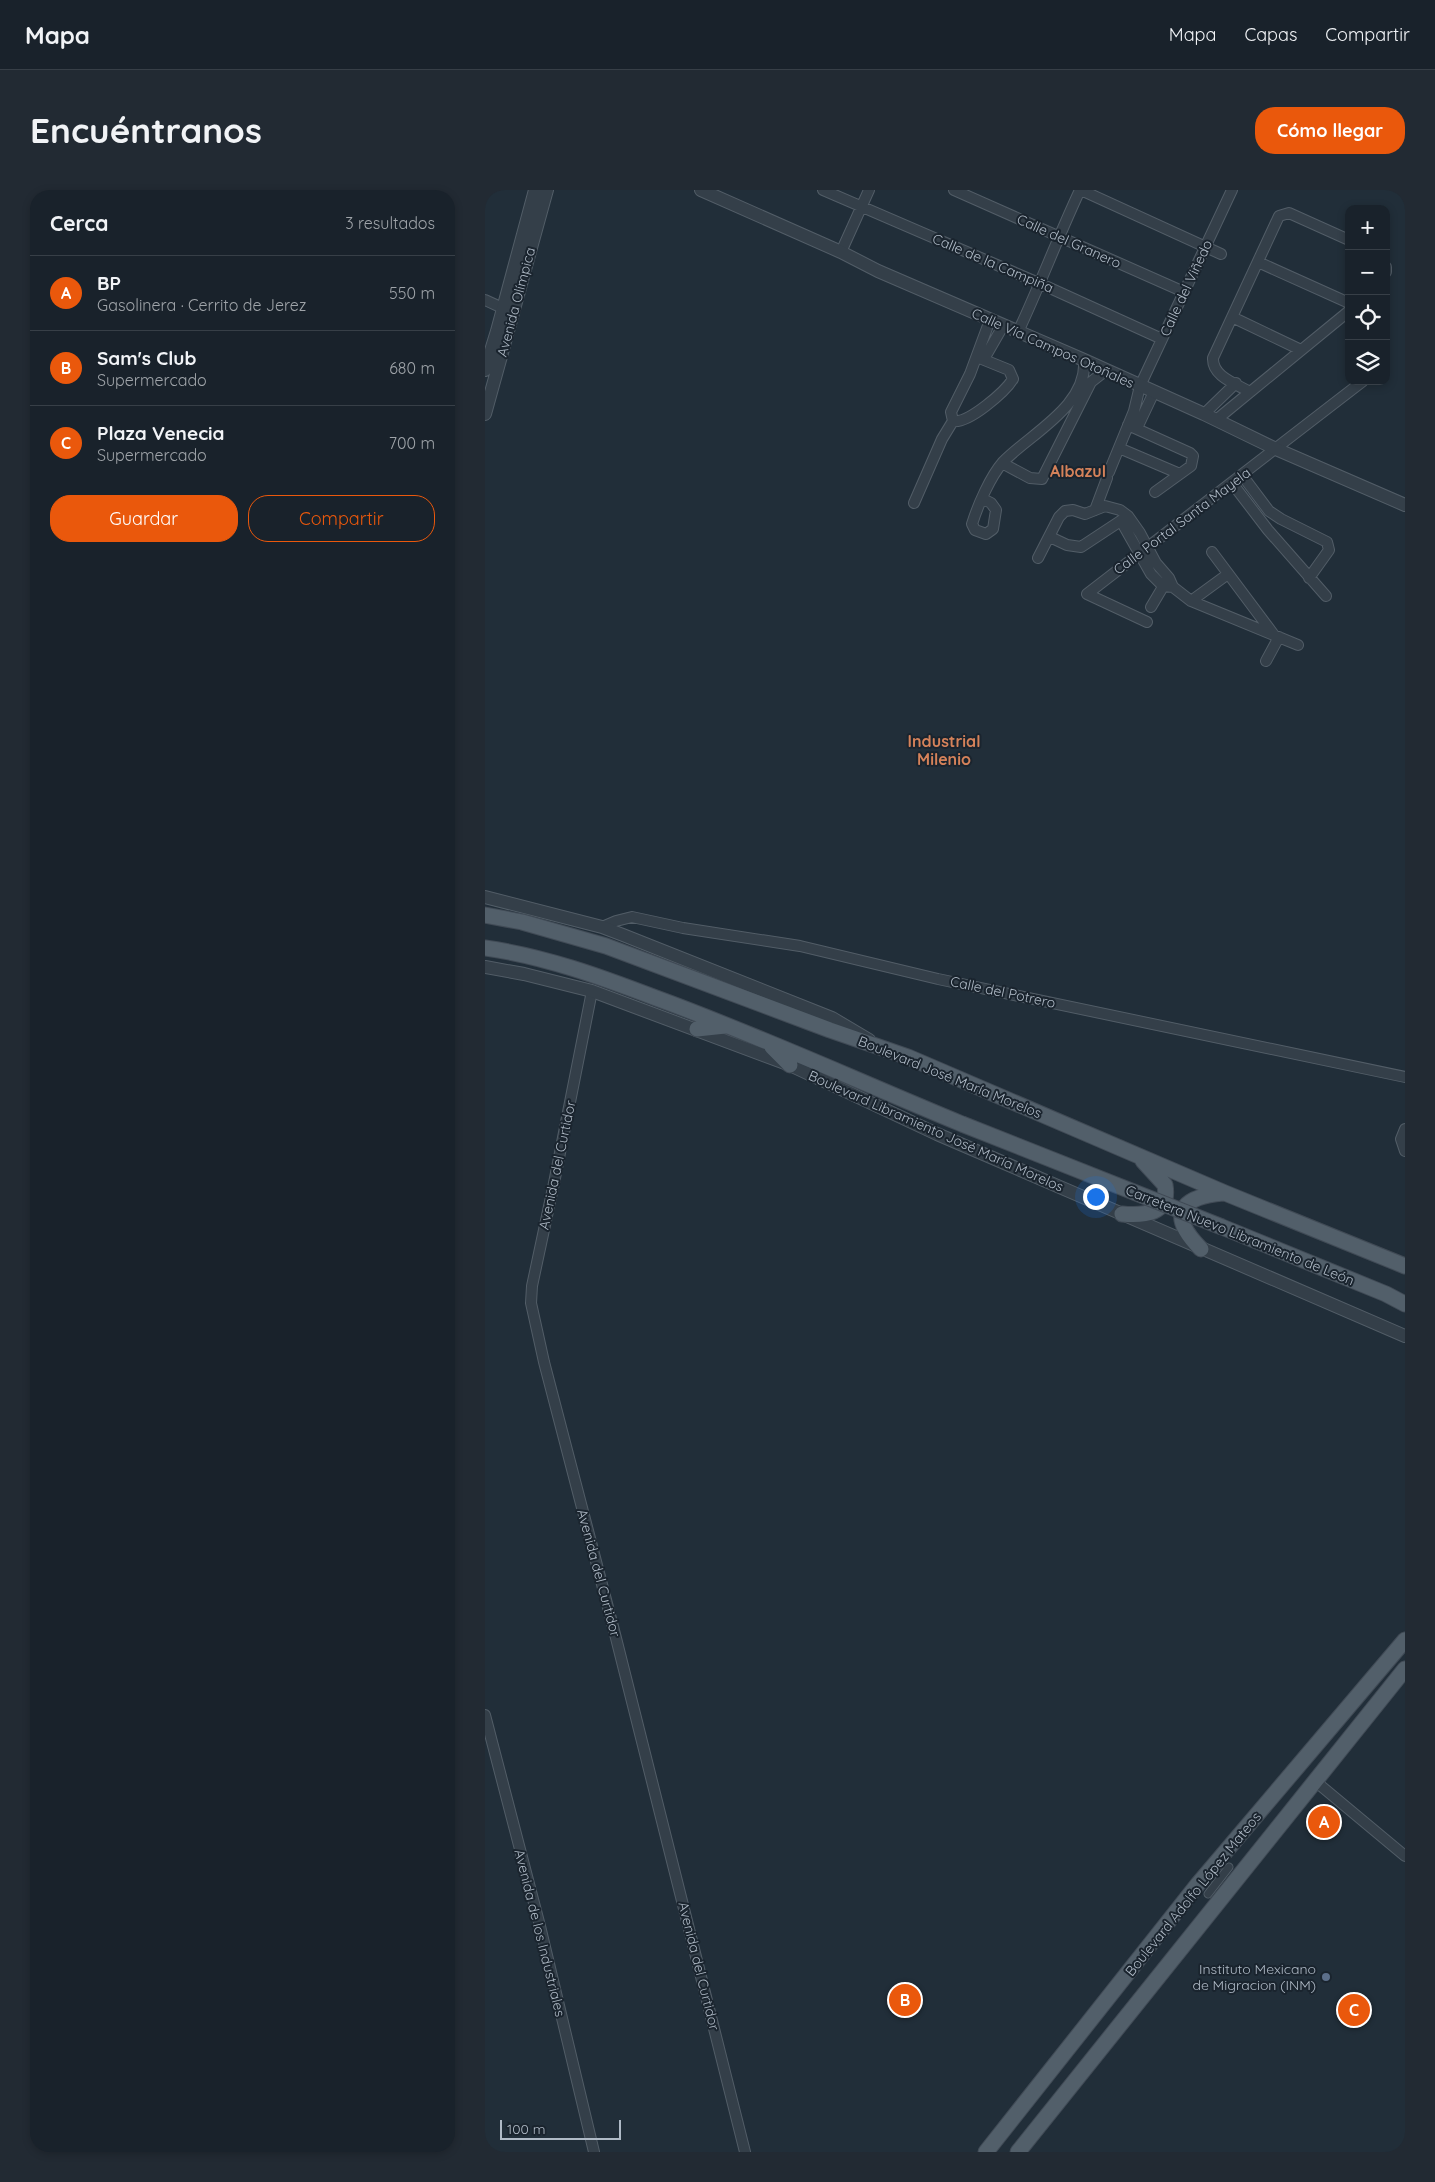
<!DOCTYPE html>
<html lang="es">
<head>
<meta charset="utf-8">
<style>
	:root { --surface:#19222b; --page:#222a33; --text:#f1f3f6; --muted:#9fa4a9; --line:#373f47; --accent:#ea580c }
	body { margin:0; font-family:Quicksand,sans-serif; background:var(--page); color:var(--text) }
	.controls { position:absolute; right:15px; top:15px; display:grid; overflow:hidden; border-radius:10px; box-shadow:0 2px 8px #0003 }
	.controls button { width:45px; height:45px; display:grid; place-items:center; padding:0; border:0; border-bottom:1px solid var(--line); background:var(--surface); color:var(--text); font:25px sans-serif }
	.scale { position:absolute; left:15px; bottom:12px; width:121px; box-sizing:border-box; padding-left:5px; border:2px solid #afbac6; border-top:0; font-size:14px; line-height:18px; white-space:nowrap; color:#afbac6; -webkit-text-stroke:4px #1a242e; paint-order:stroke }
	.you { position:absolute; left:610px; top:1006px; width:18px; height:18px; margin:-12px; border:4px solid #fff; border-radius:50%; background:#1a73e8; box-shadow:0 0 0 8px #1a73e833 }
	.badge { display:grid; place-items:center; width:32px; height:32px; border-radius:50%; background:var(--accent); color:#fff; font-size:16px; font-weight:700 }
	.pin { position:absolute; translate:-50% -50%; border:2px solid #fff; box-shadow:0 1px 5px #0006 }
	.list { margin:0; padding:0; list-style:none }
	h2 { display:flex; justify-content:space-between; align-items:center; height:65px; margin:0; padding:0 20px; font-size:21px }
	h2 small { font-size:16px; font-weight:400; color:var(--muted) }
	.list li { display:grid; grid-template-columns:32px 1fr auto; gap:15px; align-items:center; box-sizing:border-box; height:75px; padding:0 20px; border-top:1px solid var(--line) }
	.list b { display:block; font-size:19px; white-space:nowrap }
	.list p { margin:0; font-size:16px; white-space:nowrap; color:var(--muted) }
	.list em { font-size:16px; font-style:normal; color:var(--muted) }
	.actions { display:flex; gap:10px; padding:15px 20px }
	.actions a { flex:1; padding:11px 0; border:1px solid var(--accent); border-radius:20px; text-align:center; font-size:18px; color:var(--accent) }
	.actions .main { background:var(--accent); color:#fff }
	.icon { flex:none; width:28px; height:28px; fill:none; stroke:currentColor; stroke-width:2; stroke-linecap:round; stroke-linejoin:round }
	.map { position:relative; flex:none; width:920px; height:1962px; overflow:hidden; border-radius:20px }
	header { display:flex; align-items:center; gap:30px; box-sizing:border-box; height:70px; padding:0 25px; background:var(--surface); border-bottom:1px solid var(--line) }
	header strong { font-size:24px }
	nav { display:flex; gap:28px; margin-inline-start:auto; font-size:18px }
	.intro { display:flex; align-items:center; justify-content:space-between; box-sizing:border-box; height:120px; padding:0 30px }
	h1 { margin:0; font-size:35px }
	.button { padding:12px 22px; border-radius:20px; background:var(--accent); color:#fff; font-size:18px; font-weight:700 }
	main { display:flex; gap:30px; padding:0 30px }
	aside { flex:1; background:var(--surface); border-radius:20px; box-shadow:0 2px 8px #0003 }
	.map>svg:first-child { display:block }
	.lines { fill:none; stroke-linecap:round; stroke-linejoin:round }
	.pedestrian-casing { stroke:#525d67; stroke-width:9 }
	.minor-casing { stroke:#525d67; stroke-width:12 }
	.tertiary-casing { stroke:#525d67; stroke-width:14 }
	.primary-casing { stroke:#414b56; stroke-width:17 }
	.pedestrian { stroke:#343f49; stroke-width:7 }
	.minor { stroke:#343f49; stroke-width:10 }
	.tertiary { stroke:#343f49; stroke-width:12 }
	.primary { stroke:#525f6a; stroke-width:15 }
	.primary-bridge-casing { stroke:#414b56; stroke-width:17; stroke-linecap:butt }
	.primary-bridge { stroke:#525f6a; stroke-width:15 }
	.service-dot { fill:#5c6f8a; stroke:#1a242e; stroke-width:2 }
	.labels { text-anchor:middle; stroke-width:4; stroke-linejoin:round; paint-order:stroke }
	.street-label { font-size:14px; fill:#afbac6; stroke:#1a242e }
	.poi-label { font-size:14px; fill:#afbac6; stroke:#1a242e; text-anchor:end }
	.quarter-label { font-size:16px; font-weight:bold; fill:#d5825a; stroke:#1a242e }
</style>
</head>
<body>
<header>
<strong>Mapa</strong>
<nav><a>Mapa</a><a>Capas</a><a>Compartir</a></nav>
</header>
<div class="intro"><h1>Encuéntranos</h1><a class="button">Cómo llegar</a></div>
<main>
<aside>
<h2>Cerca<small>3 resultados</small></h2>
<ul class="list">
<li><span class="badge">A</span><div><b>BP</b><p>Gasolinera · Cerrito de Jerez</p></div><em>550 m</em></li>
<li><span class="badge">B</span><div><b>Sam's Club</b><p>Supermercado</p></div><em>680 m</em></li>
<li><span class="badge">C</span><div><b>Plaza Venecia</b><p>Supermercado</p></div><em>700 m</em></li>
</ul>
<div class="actions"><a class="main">Guardar</a><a>Compartir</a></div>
</aside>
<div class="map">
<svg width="920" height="1962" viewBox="0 0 920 1962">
	<rect width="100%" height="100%" fill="#212e39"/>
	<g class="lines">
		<g class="pedestrian-casing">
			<path id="pedestrian" d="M723,1704l21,-27"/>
		</g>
		<g class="minor-casing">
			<path id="minor" d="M338,0l218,94 121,55
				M469,0l230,102
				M596,0l140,64
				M356,62l28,-62
				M773,72l91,41
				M901,77v5
				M0,110l24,11
				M747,127l69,33
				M533,142c22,-47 40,-95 62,-142
				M499,169l19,-33
				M765,202c-13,-8 -38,-15 -37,-34l66,-142 10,-3 60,27
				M719,224l32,-31
				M731,230l133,-109
				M468,231c15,3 52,-29 60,-42l-4,-9 -32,-13
				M643,235l62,28 3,3 -2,10 -36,26
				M652,238l17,-36
				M634,258l61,26
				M517,273l28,15 12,1 49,-97 14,-11
				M624,282l25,-61 6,-25 92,-196
				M757,285l27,36 12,8 46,23 2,8 -20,28
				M747,293l36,47 58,66
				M498,309l8,4 5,7 -3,19 -7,5 -11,-4 -3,-6c6,-19 18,-47 31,-62 27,-28 85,-56 81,-102
				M429,313l28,-64 11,-18 -2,-9 19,-38 20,-54
				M610,320l12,-32
				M636,331l30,53 12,12 10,1
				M565,347l17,8 14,2 47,-31
				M727,362l62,83
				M553,368l21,-41 6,-6 8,-1 12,4 20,-8 15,4 8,6 12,17 16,30 13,15 4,9 18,14 107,44
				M706,411l37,-27
				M666,417l16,-27
				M662,432l-60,-28 276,-213
				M781,471l13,-24
				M117,737l14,-6 16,-4 51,11 117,18 138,33 467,98
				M107,801l-38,192 -22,103 -1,17 13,59 72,276 129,514
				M920,939l-4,10 4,12
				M0,1525l55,211 54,226
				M830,1591l90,75"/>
		</g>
		<g class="tertiary-casing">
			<path id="tertiary" d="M216,0l140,62 37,19 206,89 120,54 72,35 129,56
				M0,180l12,-39 38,-141
				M0,224l62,-224
				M0,707l117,30 21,8 209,83 37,22
				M0,777l39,7 68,17 198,74 147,69 468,202"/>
		</g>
		<g class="primary-casing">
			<path id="primary" d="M0,725l37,7 84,24 224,84 78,27 317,136 180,73
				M0,758c59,8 116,29 171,50 104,38 204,84 306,126
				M212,839l28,-3
				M287,857l18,18
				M637,1024c22,2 48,0 43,-29l-22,-24
				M737,1037l164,67 19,10
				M716,1059c-34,-34 -21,-52 22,-56
				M501,1962l212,-268 207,-244
				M533,1962l387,-483"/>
		</g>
		<use href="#pedestrian" class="pedestrian"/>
		<use href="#minor" class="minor"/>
		<use href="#tertiary" class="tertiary"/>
		<use href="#primary" class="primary"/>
		<g class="primary-bridge-casing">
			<path id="primary-bridge" d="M477,934l260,103"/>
		</g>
		<use href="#primary-bridge" class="primary-bridge"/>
	</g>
	<circle class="service-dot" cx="841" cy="1787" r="5"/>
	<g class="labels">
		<g class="street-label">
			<text transform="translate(584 51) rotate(24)" y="5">Calle del Granero</text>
			<text transform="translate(508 73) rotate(23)" y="5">Calle de la Campiña</text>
			<text transform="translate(701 98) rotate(-65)" y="5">Calle del Viñedo</text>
			<text transform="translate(31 112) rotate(-75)" y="5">Avenida Olímpica</text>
			<text transform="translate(568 158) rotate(24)" y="5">Calle Vía Campos Otoñales</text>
			<text transform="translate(697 331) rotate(-37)" y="5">Calle Portal Santa Mayela</text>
			<text transform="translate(518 802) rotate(12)" y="5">Calle del Potrero</text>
			<text transform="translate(465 887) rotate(22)" y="5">Boulevard José María Morelos</text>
			<text transform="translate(451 941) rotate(24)" y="5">Boulevard Libramiento José María Morelos</text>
			<text transform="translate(72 975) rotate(-78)" y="5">Avenida del Curtidor</text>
			<text transform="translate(755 1045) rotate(22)" y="5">Carretera Nuevo Libramiento de León</text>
			<text transform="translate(114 1383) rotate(75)" y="5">Avenida del Curtidor</text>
			<text transform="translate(708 1704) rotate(-51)" y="5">Boulevard Adolfo López Mateos</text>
			<text transform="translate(55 1743) rotate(76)" y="5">Avenida de los Industriales</text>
			<text transform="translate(214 1776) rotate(76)" y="5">Avenida del Curtidor</text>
		</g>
		<g class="poi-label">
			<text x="831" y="1784">Instituto Mexicano<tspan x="831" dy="16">de Migracion (INM)</tspan></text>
		</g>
		<g class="quarter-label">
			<text x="593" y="287">Albazul</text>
			<text x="459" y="557">Industrial<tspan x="459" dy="18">Milenio</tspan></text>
		</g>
	</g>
</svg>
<div class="controls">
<button>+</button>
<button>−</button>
<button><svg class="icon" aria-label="locate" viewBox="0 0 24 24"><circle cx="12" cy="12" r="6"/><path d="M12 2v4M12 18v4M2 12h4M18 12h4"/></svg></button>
<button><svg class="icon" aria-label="layers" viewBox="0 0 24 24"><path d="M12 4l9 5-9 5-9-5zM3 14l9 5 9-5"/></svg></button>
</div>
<div class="scale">100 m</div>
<div class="you"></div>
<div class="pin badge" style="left:839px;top:1632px">A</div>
<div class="pin badge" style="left:420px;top:1810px">B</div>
<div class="pin badge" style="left:869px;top:1820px">C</div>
</div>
</main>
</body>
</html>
